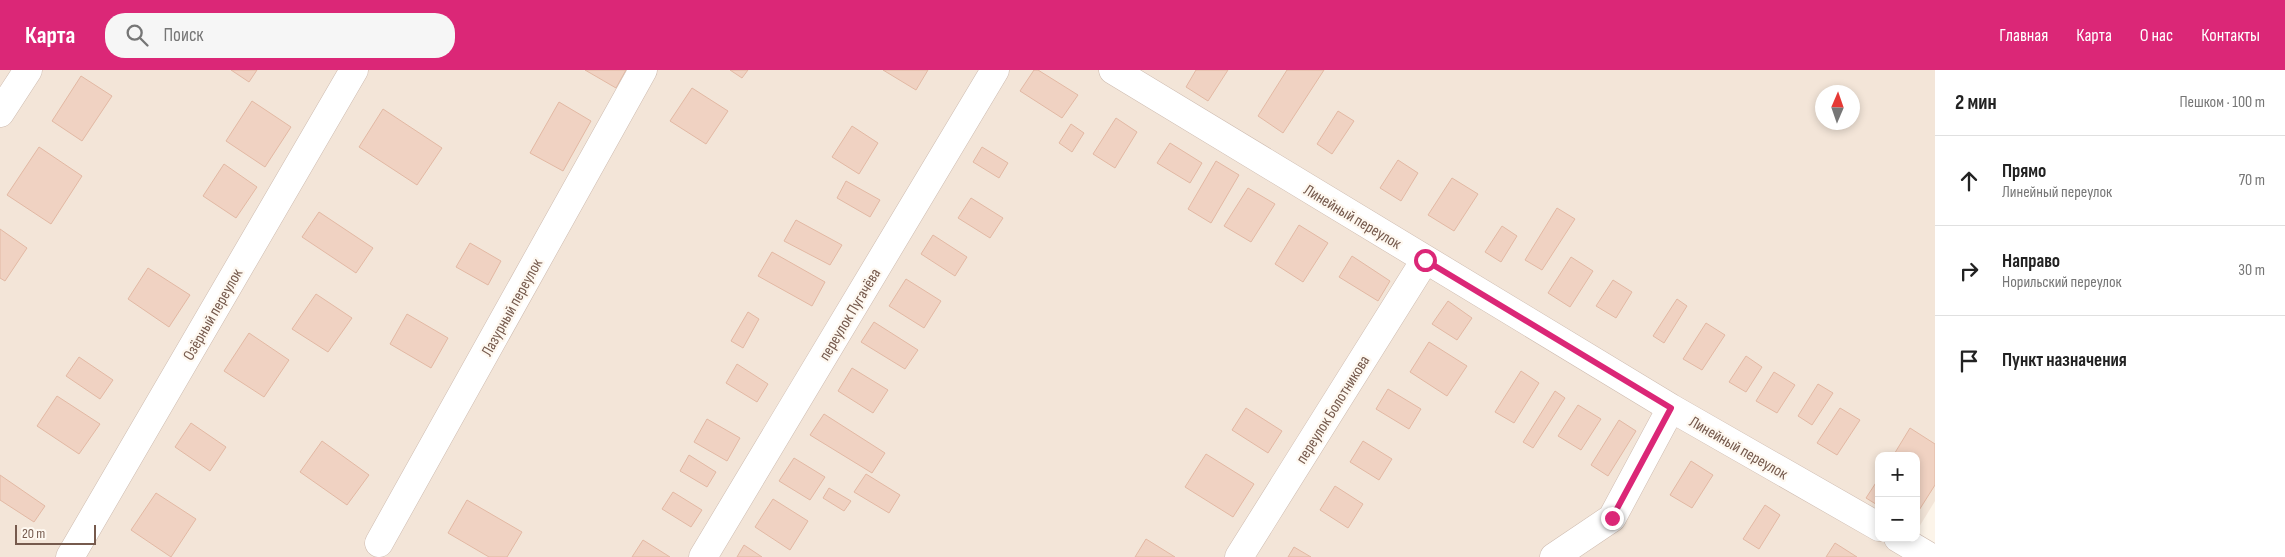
<!DOCTYPE html>
<html lang="ru">
<head>
<meta charset="utf-8">
<style>
	:root { --surface:#fff; --page:#f6f6f6; --text:#222; --muted:#767676; --line:#e0e0e0; --accent:#db2777 }
	body { margin:0; font-family:"Sofia Sans Condensed",sans-serif; background:var(--page); color:var(--text) }
	.controls { position:absolute; right:15px; bottom:15px; display:grid; overflow:hidden; border-radius:10px; box-shadow:0 2px 8px #0003 }
	.controls button { width:45px; height:45px; display:grid; place-items:center; padding:0; border:0; border-bottom:1px solid var(--line); background:var(--surface); color:var(--text); font:25px sans-serif }
	.compass { position:absolute; left:1815px; top:15px; width:45px; height:45px; border-radius:50%; background:var(--surface); box-shadow:0 2px 8px #0003; rotate:2deg }
	.scale { position:absolute; left:15px; bottom:12px; width:81px; box-sizing:border-box; padding-left:5px; border:2px solid #765a4d; border-top:0; font-size:14px; line-height:18px; white-space:nowrap; color:#765a4d; -webkit-text-stroke:4px #fef8f0; paint-order:stroke }
	.stop { position:absolute; width:15px; height:15px; margin:-11px; border:4px solid #db2777; border-radius:50%; background:#fff }
	.stop.end { background:#db2777; border-color:#fff; box-shadow:0 1px 5px #0008 }
	.list { margin:0; padding:0; list-style:none }
	h2 { display:flex; justify-content:space-between; align-items:center; height:65px; margin:0; padding:0 20px; font-size:21px }
	h2 small { font-size:16px; font-weight:400; color:var(--muted) }
	.list li { display:grid; grid-template-columns:32px 1fr auto; gap:15px; align-items:center; box-sizing:border-box; height:90px; padding:0 20px; border-top:1px solid var(--line) }
	.list b { display:block; font-size:19px; white-space:nowrap }
	.list p { margin:0; font-size:16px; white-space:nowrap; color:var(--muted) }
	.list em { font-size:16px; font-style:normal; color:var(--muted) }
	.icon { flex:none; width:28px; height:28px; fill:none; stroke:currentColor; stroke-width:2; stroke-linecap:round; stroke-linejoin:round }
	.map { position:relative; flex:none; width:1935px; height:487px; overflow:hidden }
	header { display:flex; align-items:center; gap:30px; box-sizing:border-box; height:70px; padding:0 25px; background:var(--accent); color:#fff }
	header strong { font-size:24px }
	nav { display:flex; gap:28px; margin-inline-start:auto; font-size:18px }
	.search { width:350px; height:45px; background:var(--page); display:flex; align-items:center; gap:12px; box-sizing:border-box; padding:0 18px; border-radius:20px; color:var(--muted); font-size:19px }
	main { display:flex }
	aside { flex:1; background:var(--surface) }
	.map>svg:first-child { display:block }
	.residential { fill:#f3e5d8; fill-rule:evenodd }
	.building { fill:#f0d2c2; stroke:#e2b8a3 }
	.lines { fill:none; stroke-linecap:round; stroke-linejoin:round }
	.minor-casing { stroke:#cebbaf; stroke-width:29 }
	.minor { stroke:#fff; stroke-width:28 }
	.route { stroke:#db2777; stroke-width:6 }
	.labels { text-anchor:middle; stroke-width:4.5; stroke-linejoin:round; paint-order:stroke }
	.street-label { font-size:16px; fill:#765a4d; stroke:#fef8f0 }
</style>
</head>
<body>
<header>
<strong>Карта</strong>
<div class="search"><svg class="icon" aria-label="search" viewBox="0 0 24 24"><circle cx="10" cy="10" r="6"/><path d="M15 15l6 6"/></svg>Поиск</div>
<nav><a>Главная</a><a>Карта</a><a>О нас</a><a>Контакты</a></nav>
</header>
<main>
<div class="map">
<svg width="1935" height="487" viewBox="0 0 1935 487">
	<rect width="100%" height="100%" fill="#fcf4e9"/>
	<path class="residential" d="M0,0h1935v431l-19,31v-76h-37v82h33l-11,19h-1901zM1822,22h30v30h-30z"/>
	<path class="building" d="M231,0h26l-8,12z
		M585,0h41l-10,18z
		M730,0h18l-6,8z
		M883,0h45l-12,20z
		M1034,0h4l40,25 -16,23 -42,-27z
		M1196,0h32l-20,31 -22,-14z
		M1287,0h37l-41,63 -25,-17z
		M81,6l31,20 -30,45 -30,-20z
		M692,18l36,23 -22,33 -36,-23z
		M252,31l39,26 -26,40 -39,-26z
		M559,32l32,19 -28,50 -33,-18z
		M383,39l59,39 -25,37 -58,-38z
		M1338,41l16,10 -22,33 -15,-10z
		M1116,48l21,14 -22,36 -22,-14z
		M1071,54l13,9 -12,19 -13,-9z
		M852,56l26,17 -19,31 -27,-17z
		M1170,73l32,20 -12,20 -33,-20z
		M39,77l43,29 -31,48 -44,-29z
		M982,77l26,16 -9,15 -26,-16z
		M1398,90l20,13 -17,28 -21,-13z
		M1216,91l23,14 -28,48 -23,-14z
		M224,94l33,23 -21,31 -33,-22z
		M1452,108l26,16 -24,37 -26,-16z
		M846,111l34,19 -10,17 -33,-19z
		M1248,118l27,16 -24,38 -27,-16z
		M971,128l32,20 -13,20 -32,-20z
		M1557,138l18,11 -33,51 -17,-10z
		M319,142l54,36 -17,25 -54,-36z
		M796,150l46,25 -12,20 -46,-24z
		M1299,155l29,18 -25,39 -28,-18z
		M1502,156l15,10 -16,26 -16,-10z
		M0,159l27,19 -22,33 -5,-3z
		M933,165l34,22 -12,19 -34,-22z
		M470,173l31,18 -13,24 -32,-18z
		M772,182l53,30 -13,24 -54,-30z
		M1352,186l38,25 -12,20 -39,-24z
		M1571,187l22,14 -23,36 -22,-14z
		M148,198l42,27 -21,32 -41,-28z
		M906,209l35,22 -17,27 -35,-22z
		M1613,210l19,12 -16,26 -20,-12z
		M316,224l36,24 -24,34 -36,-23z
		M1677,229l10,7 -23,37 -11,-7z
		M1448,231l24,17 -15,22 -25,-16z
		M748,242l11,7 -16,29 -12,-7z
		M407,244l41,24 -17,30 -41,-24z
		M874,252l44,28 -13,19 -44,-27z
		M1706,253l19,12 -23,35 -19,-11z
		M249,263l40,27 -25,37 -40,-26z
		M1429,272l38,24 -20,30 -37,-24z
		M1746,286l16,11 -16,25 -17,-10z
		M79,287l34,23 -13,19 -34,-23z
		M737,294l31,20 -11,18 -31,-19z
		M852,298l36,22 -15,23 -35,-22z
		M1521,301l18,12 -25,40 -19,-11z
		M1774,302l21,13 -18,28 -21,-12z
		M1818,314l15,9 -21,32 -14,-9z
		M1388,319l33,20 -12,20 -33,-20z
		M1555,321l10,7 -32,50 -10,-6z
		M57,326l43,28 -21,30 -42,-28z
		M1578,335l23,14 -20,31 -23,-14z
		M1246,338l36,23 -14,22 -36,-23z
		M1840,338l20,12 -23,35 -20,-12z
		M824,344l61,39 -13,20 -62,-38z
		M707,349l33,19 -13,23 -33,-19z
		M1619,350l17,11 -28,45 -17,-11z
		M191,353l35,24 -16,24 -35,-24z
		M1910,358l25,16v41l-19,30v-59h-23z
		M322,371l47,34 -22,30 -47,-33z
		M1363,371l29,18 -13,21 -29,-18z
		M1206,384l48,30 -21,33 -48,-30z
		M689,385l27,17 -9,15 -27,-16z
		M794,388l31,19 -15,23 -31,-19z
		M1691,391l22,14 -21,33 -22,-13z
		M866,404l34,21 -11,18 -35,-21z
		M0,405l45,31 -11,16 -34,-22z
		M1879,408v28l-13,-8z
		M1335,416l28,18 -15,24 -28,-18z
		M829,418l22,13 -7,10 -21,-13z
		M673,422l29,18 -11,17 -29,-18z
		M156,423l40,26 -25,38 -40,-27z
		M773,429l35,22 -18,29 -35,-23z
		M467,430l55,32 -15,25h-18l-41,-24z
		M1765,435l15,10 -21,34 -16,-10z
		M1146,469l29,18h-40z
		M643,470l27,17h-38z
		M1835,473l22,14h-31z
		M744,475l18,12h-25z
		M1294,477l17,10h-23z"/>
	<g class="lines">
		<g class="minor-casing">
			<path id="minor" d="M1113,0l558,338 208,119
				M0,43l28,-43
				M1898,468l32,19
				M379,473l264,-473
				M70,487l284,-487
				M703,487l292,-487
				M1239,487l186,-297
				M1554,487l58,-39 59,-110"/>
		</g>
		<use href="#minor" class="minor"/>
	</g>
	<g class="lines">
		<path class="route" d="M1425,190l246,148 -59,110"/>
	</g>
	<g class="labels">
		<g class="street-label">
			<text transform="translate(1353 146) rotate(31)" y="6">Линейный переулок</text>
			<text transform="translate(511 237) rotate(-61)" y="6">Лазурный переулок</text>
			<text transform="translate(212 244) rotate(-60)" y="6">Озёрный переулок</text>
			<text transform="translate(849 244) rotate(-59)" y="6">переулок Пугачёва</text>
			<text transform="translate(1332 339) rotate(-58)" y="6">переулок Болотникова</text>
			<text transform="translate(1739 377) rotate(30)" y="6">Линейный переулок</text>
		</g>
	</g>
</svg>
<div class="controls">
<button>+</button>
<button>−</button>
</div>
<svg class="compass" viewBox="-18 -18 36 36"><path d="M0-13l5 13h-10z" fill="#e53935"/><path d="M0 13l5-13h-10z" fill="#767676"/></svg>
<div class="scale">20 m</div>
<div class="stop" style="left:1425px;top:190px"></div>
<div class="stop end" style="left:1612px;top:448px"></div>
</div>
<aside>
<h2>2 мин<small>Пешком · 100 m</small></h2>
<ul class="list">
<li><svg class="icon" aria-label="ahead" viewBox="0 0 24 24"><path d="M12 20V5M6 11l6-6 6 6"/></svg><div><b>Прямо</b><p>Линейный переулок</p></div><em>70 m</em></li>
<li><svg class="icon" aria-label="right" viewBox="0 0 24 24"><path d="M7 20v-9h11M14 6l5 5-5 5"/></svg><div><b>Направо</b><p>Норильский переулок</p></div><em>30 m</em></li>
<li><svg class="icon" aria-label="arrive" viewBox="0 0 24 24"><path d="M6 21V4h12l-3 4 3 4H6"/></svg><div><b>Пункт назначения</b></div></li>
</ul>
</aside>
</main>
</body>
</html>
